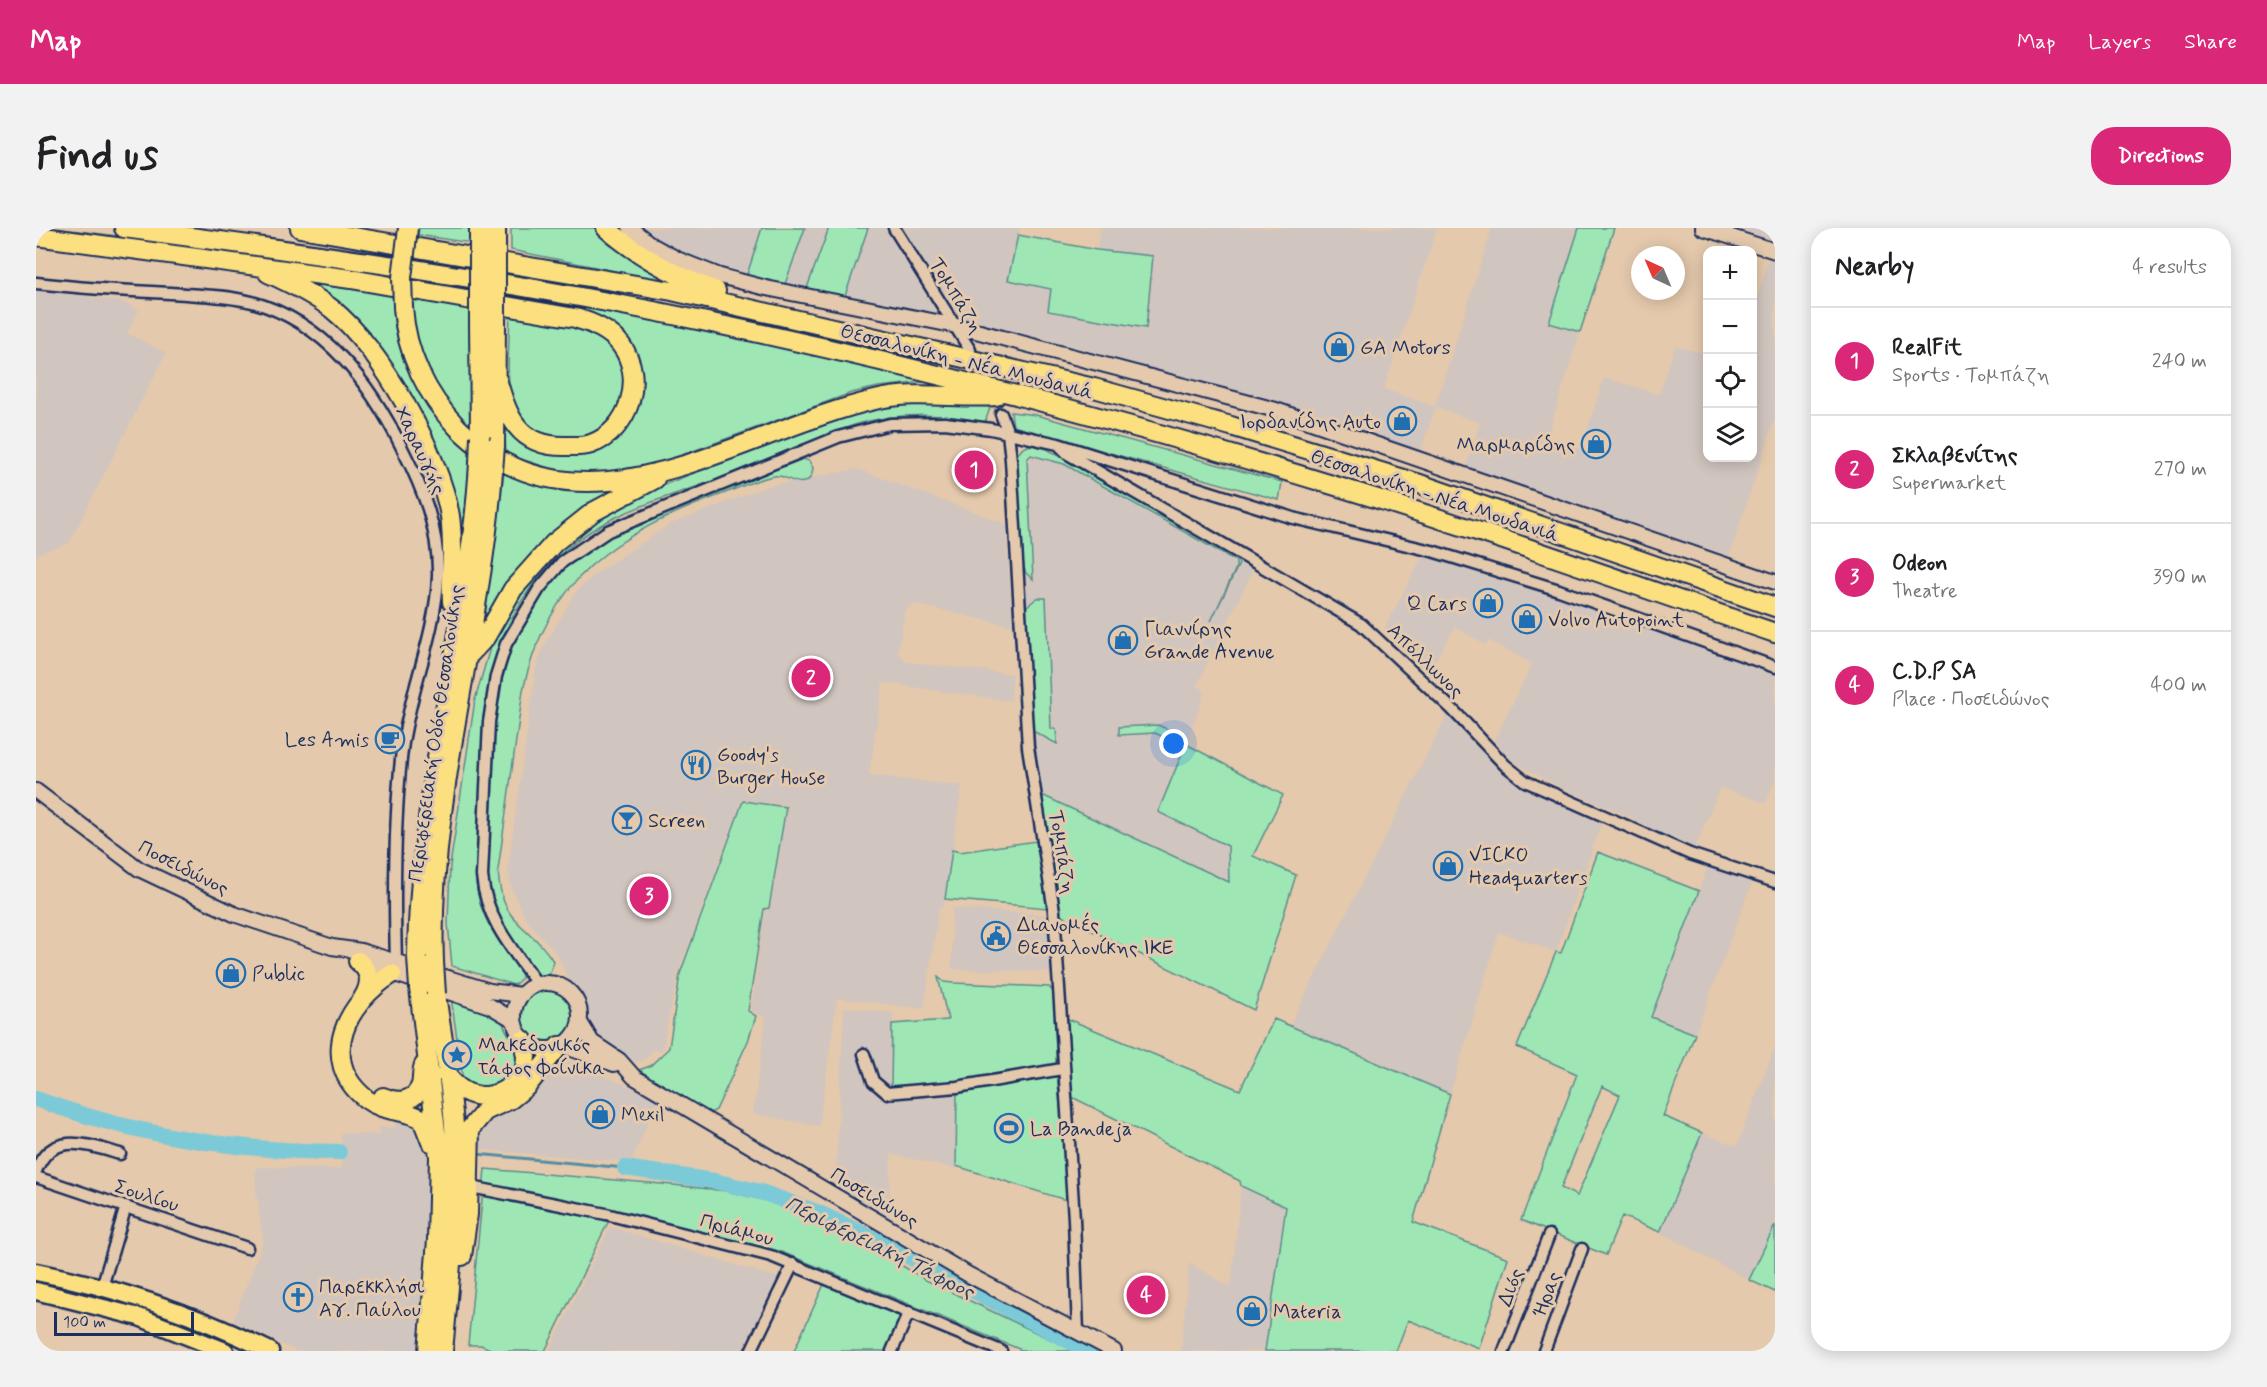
<!DOCTYPE html>
<html lang="en">
<head>
<meta charset="utf-8">
<style>
	:root { --surface:#fff; --page:#f2f2f2; --text:#202124; --muted:#757577; --line:#e0e0e0; --accent:#db2777 }
	body { margin:0; font-family:Mynerve,sans-serif; background:var(--page); color:var(--text) }
	.controls { position:absolute; right:18px; top:18px; display:grid; overflow:hidden; border-radius:12px; box-shadow:0 3px 15px #0003 }
	.controls button { width:54px; height:54px; display:grid; place-items:center; padding:0; border:0; border-bottom:2px solid var(--line); background:var(--surface); color:var(--text); font:30px sans-serif }
	.compass { position:absolute; left:1595px; top:18px; width:54px; height:54px; border-radius:50%; background:var(--surface); box-shadow:0 3px 15px #0003; rotate:316deg }
	.scale { position:absolute; left:18px; bottom:15px; width:140px; box-sizing:border-box; padding-left:6px; border:3px solid #1b2f5e; border-top:0; font-size:16px; line-height:21px; white-space:nowrap; color:#1b2f5e; -webkit-text-stroke:4px #e4c9ac; paint-order:stroke }
	.you { position:absolute; left:1138px; top:516px; width:21px; height:21px; margin:-15px; border:4px solid #fff; border-radius:50%; background:#1a73e8; box-shadow:0 0 0 9px #1a73e833 }
	.badge { display:grid; place-items:center; width:39px; height:39px; border-radius:50%; background:var(--accent); color:#fff; font-size:20px; font-weight:700 }
	.pin { position:absolute; translate:-50% -50%; border:3px solid #fff; box-shadow:0 2px 6px #0006 }
	.list { margin:0; padding:0; list-style:none }
	h2 { display:flex; justify-content:space-between; align-items:center; height:78px; margin:0; padding:0 24px; font-size:26px }
	h2 small { font-size:20px; font-weight:400; color:var(--muted) }
	.list li { display:grid; grid-template-columns:39px 1fr auto; gap:18px; align-items:center; box-sizing:border-box; height:108px; padding:0 24px; border-top:2px solid var(--line) }
	.list b { display:block; font-size:22px; white-space:nowrap }
	.list p { margin:0; font-size:20px; white-space:nowrap; color:var(--muted) }
	.list em { font-size:20px; font-style:normal; color:var(--muted) }
	.icon { flex:none; width:33px; height:33px; fill:none; stroke:currentColor; stroke-width:2; stroke-linecap:round; stroke-linejoin:round }
	.map { position:relative; flex:none; width:1739px; height:1123px; overflow:hidden; border-radius:24px }
	header { display:flex; align-items:center; gap:36px; box-sizing:border-box; height:84px; padding:0 30px; background:var(--accent); color:#fff }
	header strong { font-size:28px }
	nav { display:flex; gap:33px; margin-inline-start:auto; font-size:21px }
	.intro { display:flex; align-items:center; justify-content:space-between; box-sizing:border-box; height:144px; padding:0 36px }
	h1 { margin:0; font-size:42px }
	.button { padding:15px 27px; border-radius:24px; background:var(--accent); color:#fff; font-size:21px; font-weight:700 }
	main { display:flex; gap:36px; padding:0 36px }
	aside { flex:1; background:var(--surface); border-radius:24px; box-shadow:0 3px 15px #0003 }
	.map>svg:first-child { display:block }
	.built { fill:#d1c5bf }
	.green { fill:#9ee7b5; stroke:#5c8b8a; stroke-width:1.5; fill-rule:evenodd }
	.lines { fill:none; stroke-linecap:round; stroke-linejoin:round }
	.stream { stroke:#558ca7; stroke-width:3 }
	.river { stroke:#7bcad7; stroke-width:16 }
	.minor-tunnel { stroke:#bcaa9c; stroke-width:10; stroke-dasharray:10 5; stroke-linecap:butt }
	.minor-casing { stroke:#1b2f5e; stroke-width:15 }
	.tertiary-casing { stroke:#1b2f5e; stroke-width:18 }
	.primary-casing { stroke:#1b2f5e; stroke-width:21 }
	.trunk-casing { stroke:#1b2f5e; stroke-width:22 }
	.minor { stroke:#e4c9ac; stroke-width:10 }
	.tertiary { stroke:#e4c9ac; stroke-width:14 }
	.primary { stroke:#fce080; stroke-width:16 }
	.trunk { stroke:#fce080; stroke-width:18 }
	.trunk-bridge-casing { stroke:#1b2f5e; stroke-width:22; stroke-linecap:butt }
	.trunk-bridge { stroke:#fce080; stroke-width:18 }
	.labels { text-anchor:middle; stroke-width:6; stroke-linejoin:round; paint-order:stroke }
	.street-label { font-size:20px; fill:#1b2f5e; stroke:#e4c9ac }
	.poi-label { font-size:20px; fill:#1b2f5e; stroke:#e4c9ac; text-anchor:start }
	.water-label { font-size:21px; font-style:italic; fill:#253e6a; stroke:#e4c9ac }
</style>
</head>
<body>
<header>
<strong>Map</strong>
<nav><a>Map</a><a>Layers</a><a>Share</a></nav>
</header>
<div class="intro"><h1>Find us</h1><a class="button">Directions</a></div>
<main>
<div class="map">
<svg width="1739" height="1123" viewBox="0 0 1739 1123">
	<rect width="100%" height="100%" fill="#e4c9ac"/>
	<filter id="ink" filterUnits="userSpaceOnUse"><feTurbulence type="fractalNoise" baseFrequency=".0167" numOctaves="2"/><feDisplacementMap in="SourceGraphic" scale="12" xChannelSelector="R" yChannelSelector="G"/><feConvolveMatrix kernelMatrix="1 2 1 2 8 2 1 2 1" color-interpolation-filters="sRGB"/></filter>
	<g filter="url(#ink)">
		<path class="built" d="M598,0h128l-17,50 -50,-16z
			M769,0h24l-22,60 -22,-4z
			M832,0h20l61,93 -104,-25z
			M864,0h120l-12,52 43,9 -3,22 98,17 7,-72 -56,-6 3,-22h337l-53,161 51,18 57,-179h87l-30,94 31,10 -33,106 34,11 23,-71 55,16 16,-48 32,8 1,104h44l1,-144 17,-59 5,2v162l-46,137 -264,-86 15,-47 -44,-16 -17,48 -456,-132z
			M1682,0h57v17z
			M0,61l86,13 17,8 -12,23 39,20 -97,190 -31,11 -2,4z
			M995,217l16,4 208,117 -58,119 8,6 -19,53 -28,68 70,34 1,36 -187,-87 -8,-41 -17,-299 6,-7z
			M821,241l149,55 7,102 -100,-22 -8,6 -7,42 8,10 106,12 -1,27 -128,-18 -14,92 93,11 -17,113 -2,9 -4,-1 -15,102 -87,-11 -18,128 -66,-12 13,-96 -15,-7 14,-101 5,-1 17,-104 -45,-5 -64,174 -16,76 -9,-1 -6,8 -8,5 -9,1 -38,-27 -6,-37 -17,-19 -12,-26 -30,-34 -15,-29 -4,-23 28,-200 7,-20 34,-58 21,-18 73,-48 97,-38z
			M1389,324l28,12 67,15 255,95v105l-9,24 -46,-15 -27,64 -71,-39 -58,-24 -49,-26 -21,-22 38,-77 -43,-24 -3,5 -31,-18 -27,45 -43,-45z
			M1412,485l79,75 26,13 50,18 -47,133 -57,-20 -49,162 -161,-67z
			M1672,638l45,14 -58,154 -44,-17z
			M916,680l98,7 3,57 -101,-3z
			M808,779l49,6 -2,76 66,1 -1,79 -65,-15 -2,68 -54,-31z
			M1739,819v178l-26,55 -89,-48 42,-99 35,13z
			M532,832l90,39 -27,63 -159,-13 2,-13 14,-15 29,-12 18,-17 15,-22z
			M363,890l19,1 8,26 2,18 2,28 -13,160h-121l-63,-30 30,-79 -8,-62 1,-13 86,2 -1,-36 39,2v-8l14,1z
			M1205,958l45,21 -21,144h-84l8,-88 42,24z
			M574,999l168,51 -36,73h-193z"/>
		<path class="green" d="M19,0c156,20 311,41 466,67 135,23 267,52 400,83l3,4 -46,5 -27,6 -199,73 -45,8 -46,-2 -55,-18 -2,-38 47,37 77,-30 -6,-89 -578,-105z
			M383,0h52v15l-53,-8z
			M475,0h85l24,23 50,31 -159,-32z
			M726,0h43l-20,56 -39,-6z
			M793,0h39l-23,68 -38,-8z
			M1543,0h35l-34,104 -31,-9z
			M982,7l79,15 56,6 -7,72 -98,-17 3,-22 -43,-9z
			M269,52l88,12c-3,63 31,120 78,160l-7,83 -3,-2 -10,-44 -61,-127 -32,-43 -32,-26z
			M375,68l60,10 -1,121c-36,-35 -60,-80 -59,-131z
			M474,82c23,6 58,10 79,20 45,21 48,86 2,108 -11,5 -29,1 -40,-2 -17,-5 -30,-14 -37,-31 -10,-24 -4,-68 -4,-95z
			M870,172l77,4 7,4 -5,14c-43,-9 -83,-10 -125,1 -48,17 -95,39 -144,57 -34,12 -69,22 -102,38 -68,33 -115,99 -126,173 -5,31 -4,64 -6,96 -1,31 -7,64 -6,95 1,15 6,30 13,43 7,13 34,40 33,53l-8,7 -62,-19 -4,-43 2,-57 25,-166 15,-52 22,-46 52,-61 70,-44 180,-72z
			M975,184l25,3 246,67 -3,18 -266,-74z
			M995,217l16,4 188,106 4,9 -28,57 25,-53v-7l-172,-97 -33,-9 -4,4 6,120c-2,-2 -5,-4 -7,-6 -7,-12 -8,-99 -9,-118l6,-7z
			M767,231l6,2 4,7c-1,7 -2,12 -9,14 -11,3 -19,-8 -30,-6 -19,3 -39,14 -57,20 -101,38 -169,82 -194,194l-25,180c3,58 31,52 55,91l-3,12 -11,3 -39,-48 -12,-45 7,-159 4,-34 14,-50 19,-35 25,-33 46,-36z
			M468,244c35,18 74,19 113,17l-133,134z
			M1001,370h9l5,131h5l1,15 -24,-13 -7,-124z
			M1122,497l28,13 -3,8 -28,-13 -36,2v-8z
			M1150,516l97,51 -30,61 43,19 -42,135 -194,-95 -18,-120 187,87 -1,-36 -70,-34z
			M707,573l43,6 -17,101 -5,1 -16,102 8,5 -8,25 -32,69 -8,4 -74,-42 16,-6 19,-18 11,-74z
			M1000,613l12,67 -103,-9 7,-49 8,2z
			M1562,624l101,39 -48,126 44,17 -32,82 39,17 -42,99 -38,-16 -16,39 -85,-35 56,-146 -60,-27 39,-95 5,1zM1566,858l18,9 -43,101 -16,-8z
			M902,749l6,5 9,1 96,4 6,7 1,71 -103,18 -62,6 1,-65 56,-4z
			M484 787a27 27 0 1 1 54 0a27 27 0 1 1-54 0Z
			M415,769l48,18 8,17 13,18 -3,18c-16,16 -34,28 -54,12z
			M1032,791l172,71 34,-71 176,75 -37,128 95,36 -29,90 -71,-28 -12,31h-131l21,-144 -45,-21 -1,-5 -172,-86z
			M1021,845l12,128 -113,-35 1,-76z
			M449,941l188,16 53,6 37,9 39,14 62,29 62,37 149,71h-51l-245,-100 -165,-41 -69,141h-50l-14,-6h-13z
			M1739,997v67l-26,-12z
			M789,1054l79,34 -15,35h-95z"/>
		<g class="lines">
			<path class="stream" d="M440,926l149,14"/>
			<path class="river" d="M0,871c97,36 199,52 303,53
				M589,940l89,13 50,12 55,20 66,31 203,107"/>
			<path class="minor-tunnel" d="M938,131l27,55"/>
			<g class="minor-casing">
				<path id="minor" d="M858,0l76,122
					M0,55c44,5 90,8 134,10 27,2 55,2 82,9 73,20 118,81 150,146 21,41 37,81 36,128 -2,59 -29,116 -36,174 -8,70 -8,141 -6,212
					M965,186l7,19 3,27 17,287 26,164 20,308 4,114
					M1024,218l8,8 293,170 90,84 54,57 20,16 165,73 85,28
					M502,757c-25,-35 -52,-65 -56,-109l7,-154 7,-46 10,-32 33,-55 23,-27 46,-31 230,-94 52,-13 55,-1 46,6 67,15 235,74 139,33 127,39 216,77
					M828,826l9,27 14,12 70,-6 105,-18
					M0,943c15,-41 52,-26 84,-17
					M0,949l211,71
					M440,960l130,26 165,42 230,95
					M66,1059l24,-81
					M715,1123l42,-87
					M856,1123l17,-39
					M1468,1123l45,-116
					M1508,1123l38,-102"/>
			</g>
			<g class="tertiary-casing">
				<path id="tertiary" d="M594,0l23,18 24,13 43,17 46,12 191,38 319,84 499,172
					M1667,0l72,23
					M0,563l103,78 95,45 98,33 29,4 129,40 31,4
					M321,733l133,45 24,14
					M478 788a33 33 0 1 1 66 0a33 33 0 1 1-66 0Z
					M544,794l12,20 27,18 15,17 335,198 145,76
					M524,817l54,19"/>
			</g>
			<g class="primary-casing">
				<path id="primary" d="M0,1044c82,16 159,42 234,79
					M0,1063l103,26 86,34"/>
			</g>
			<g class="trunk-casing">
				<path id="trunk" d="M88,0c195,26 390,53 583,94 209,44 417,99 622,162 150,45 298,99 446,149
					M264,0l372,63 422,97 137,38 186,57 358,124
					M570,0c33,29 70,48 110,63
					M0,8l315,43 224,39c16,4 36,13 46,27 25,33 8,86 -30,99 -9,3 -18,2 -27,2 -46,0 -56,-29 -67,-67
					M232,45c22,10 45,21 64,36 48,38 108,146 118,207 4,29 1,57 2,86
					M367,79c3,46 23,88 55,121 124,123 282,2 417,-28 41,-10 80,-1 121,-4
					M443,94l1,114
					M459,218l1,-121
					M432,428l17,-18 28,-49 41,-46 39,-31 62,-33
					M381,729c2,-167 52,-328 62,-494
					M322,733c13,11 14,22 5,37
					M398,734c-6,-165 47,-326 59,-491
					M356,746c-44,27 -76,85 -26,125 17,13 38,10 56,20l9,23
					M383,760l20,169 -2,83 -9,111
					M400,766c6,44 15,88 18,132 5,75 -4,150 -11,225
					M410,846c23,32 58,28 79,-5l1,-13 -3,-16
					M347,869c15,7 32,5 38,-12 2,-7 0,-13 3,-20
					M426,1028l6,-42 2,-85 15,-18 26,-12 16,-13 32,-40"/>
			</g>
			<use href="#minor" class="minor"/>
			<use href="#tertiary" class="tertiary"/>
			<use href="#primary" class="primary"/>
			<use href="#trunk" class="trunk"/>
			<g class="trunk-bridge-casing">
				<path id="trunk-bridge" d="M367,79l-1,-29 6,-50
					M443,94v-94
					M460,97v-97
					M443,235l1,-27
					M457,243l2,-25
					M381,729l2,31
					M398,734l2,32"/>
			</g>
			<use href="#trunk-bridge" class="trunk-bridge"/>
		</g>
	</g>
	<defs>
		<g id="shop-ring" transform="scale(1.5)"><circle r="9.5" fill="#e4c9ac" stroke="#1f6fb2" stroke-width="1.5"/><path d="M-5-2.5h2.3a2.7 3.5 0 0 1 5.4 0H5L5.5 6h-11ZM-1.5-2.5h3a1.5 2.3 0 0 0-3 0Z" fill="#1f6fb2"/></g>
		<g id="cafe-ring" transform="scale(1.5)"><circle r="9.5" fill="#e4c9ac" stroke="#1f6fb2" stroke-width="1.5"/><path d="M-5.5-4.5H6V0H3Q3 3.5 0 3.5H-2.5Q-5.5 3.5-5.5 0ZM3-3.2v2h1.7v-2ZM-6 4.5H4V6H-6Z" fill="#1f6fb2"/></g>
		<g id="restaurant-ring" transform="scale(1.5)"><circle r="9.5" fill="#e4c9ac" stroke="#1f6fb2" stroke-width="1.5"/><path d="M-5-6h1v4h1v-4h1v4h1v-4h1v5L-1.5 .5V6h-2V.5L-5-1ZM5-6V6H3V1.5H1.5Q1.5-4 5-6Z" fill="#1f6fb2"/></g>
		<g id="bar-ring" transform="scale(1.5)"><circle r="9.5" fill="#e4c9ac" stroke="#1f6fb2" stroke-width="1.5"/><path d="M-6-5H6L.8 .8V4.5H3.5V6h-7V4.5H-.8V.8Z" fill="#1f6fb2"/></g>
		<g id="civic-ring" transform="scale(1.5)"><circle r="9.5" fill="#e4c9ac" stroke="#1f6fb2" stroke-width="1.5"/><path d="M-.6-6.5H3V-4.5H.6V-3L4-1V1h2V6H-6V1h2V-1L-.6-3ZM-1.2 2.5V6h2.4V2.5Z" fill="#1f6fb2"/></g>
		<g id="sight-ring" transform="scale(1.5)"><circle r="9.5" fill="#e4c9ac" stroke="#1f6fb2" stroke-width="1.5"/><path d="M0-6L1.8-2.2L6-1.7L2.9 1.2L3.7 5.4L0 3.3L-3.7 5.4L-2.9 1.2L-6-1.7L-1.8-2.2Z" fill="#1f6fb2"/></g>
		<g id="stadium-ring" transform="scale(1.5)"><circle r="9.5" fill="#e4c9ac" stroke="#1f6fb2" stroke-width="1.5"/><path d="M0-5a6.5 5 0 1 0 0 10a6.5 5 0 1 0 0-10ZM-3.5-1.8h7v3.6h-7Z" fill="#1f6fb2"/></g>
		<g id="church-ring" transform="scale(1.5)"><circle r="9.5" fill="#e4c9ac" stroke="#1f6fb2" stroke-width="1.5"/><path d="M-1.2-6h2.4v3.5h3.3v2.4h-3.3V6h-2.4V-.1h-3.3v-2.4h3.3Z" fill="#1f6fb2"/></g>
	</defs>
	<g fill-rule="evenodd">
		<use href="#shop-ring" x="1303" y="119"/>
		<use href="#shop-ring" x="1366" y="193"/>
		<use href="#shop-ring" x="1560" y="216"/>
		<use href="#shop-ring" x="1452" y="375"/>
		<use href="#shop-ring" x="1491" y="391"/>
		<use href="#shop-ring" x="1087" y="412"/>
		<use href="#cafe-ring" x="354" y="511"/>
		<use href="#restaurant-ring" x="660" y="537"/>
		<use href="#bar-ring" x="591" y="592"/>
		<use href="#shop-ring" x="1412" y="638"/>
		<use href="#civic-ring" x="960" y="708"/>
		<use href="#shop-ring" x="195" y="745"/>
		<use href="#sight-ring" x="421" y="827"/>
		<use href="#shop-ring" x="564" y="886"/>
		<use href="#stadium-ring" x="973" y="900"/>
		<use href="#church-ring" x="262" y="1069"/>
		<use href="#shop-ring" x="1216" y="1083"/>
	</g>
	<g class="labels">
		<g class="street-label">
			<text transform="translate(921 67) rotate(59)" y="7">Τομπάζη</text>
			<text transform="translate(931 133) rotate(14)" y="7">Θεσσαλονίκη - Νέα Μουδανιά</text>
			<text transform="translate(385 222) rotate(65)" y="7">Χαραυγής</text>
			<text transform="translate(1399 267) rotate(18)" y="7">Θεσσαλονίκη - Νέα Μουδανιά</text>
			<text transform="translate(1390 432) rotate(44)" y="7">Απόλλωνος</text>
			<text transform="translate(399 505) rotate(-82)" y="7">Περιφερειακή Οδός Θεσσαλονίκης</text>
			<text transform="translate(1027 624) rotate(81)" y="7">Τομπάζη</text>
			<text transform="translate(148 639) rotate(27)" y="7">Ποσειδώνος</text>
			<text transform="translate(111 967) rotate(18)" y="7">Σουλίου</text>
			<text transform="translate(839 969) rotate(31)" y="7">Ποσειδώνος</text>
			<text transform="translate(701 1001) rotate(15)" y="7">Πριάμου</text>
			<text transform="translate(1474 1059) rotate(-69)" y="7">Διός</text>
			<text transform="translate(1510 1066) rotate(-69)" y="7">Ήρας</text>
		</g>
		<g class="poi-label">
			<text x="1324" y="126">GA Motors</text>
			<text x="1345" y="200" text-anchor="end">Ιορδανίδης Auto</text>
			<text x="1539" y="223" text-anchor="end">Μαρμαρίδης</text>
			<text x="1431" y="382" text-anchor="end">Q Cars</text>
			<text x="1512" y="398">Volvo Autopoint</text>
			<text x="1108" y="407">Γιαννίρης<tspan x="1108" dy="23">Grande Avenue</tspan></text>
			<text x="333" y="518" text-anchor="end">Les Amis</text>
			<text x="681" y="533">Goody's<tspan x="681" dy="23">Burger House</tspan></text>
			<text x="612" y="599">Screen</text>
			<text x="1433" y="633">VICKO<tspan x="1433" dy="23">Headquarters</tspan></text>
			<text x="981" y="703">Διανομές<tspan x="981" dy="23">Θεσσαλονίκης ΙΚΕ</tspan></text>
			<text x="216" y="752">Public</text>
			<text x="442" y="823">Μακεδονικός<tspan x="442" dy="23">τάφος Φοίνικα</tspan></text>
			<text x="585" y="893">Mexil</text>
			<text x="994" y="907">La Bandeja</text>
			<text x="283" y="1065">Παρεκκλήσι<tspan x="283" dy="23">Αγ. Παύλου</tspan></text>
			<text x="1237" y="1090">Materia</text>
		</g>
		<g class="water-label">
			<text transform="translate(844 1019) rotate(26)" y="7">Περιφερειακή Τάφρος</text>
		</g>
	</g>
</svg>
<div class="controls">
<button>+</button>
<button>−</button>
<button><svg class="icon" aria-label="locate" viewBox="0 0 24 24"><circle cx="12" cy="12" r="6"/><path d="M12 2v4M12 18v4M2 12h4M18 12h4"/></svg></button>
<button><svg class="icon" aria-label="layers" viewBox="0 0 24 24"><path d="M12 4l9 5-9 5-9-5zM3 14l9 5 9-5"/></svg></button>
</div>
<svg class="compass" viewBox="-18 -18 36 36"><path d="M0-13l5 13h-10z" fill="#e53935"/><path d="M0 13l5-13h-10z" fill="#757577"/></svg>
<div class="scale">100 m</div>
<div class="you"></div>
<div class="pin badge" style="left:938px;top:242px">1</div>
<div class="pin badge" style="left:775px;top:450px">2</div>
<div class="pin badge" style="left:613px;top:668px">3</div>
<div class="pin badge" style="left:1110px;top:1067px">4</div>
</div>
<aside>
<h2>Nearby<small>4 results</small></h2>
<ul class="list">
<li><span class="badge">1</span><div><b>RealFit</b><p>Sports · Τομπάζη</p></div><em>240 m</em></li>
<li><span class="badge">2</span><div><b>Σκλαβενίτης</b><p>Supermarket</p></div><em>270 m</em></li>
<li><span class="badge">3</span><div><b>Odeon</b><p>Theatre</p></div><em>390 m</em></li>
<li><span class="badge">4</span><div><b>C.D.P SA</b><p>Place · Ποσειδώνος</p></div><em>400 m</em></li>
</ul>
</aside>
</main>
</body>
</html>
